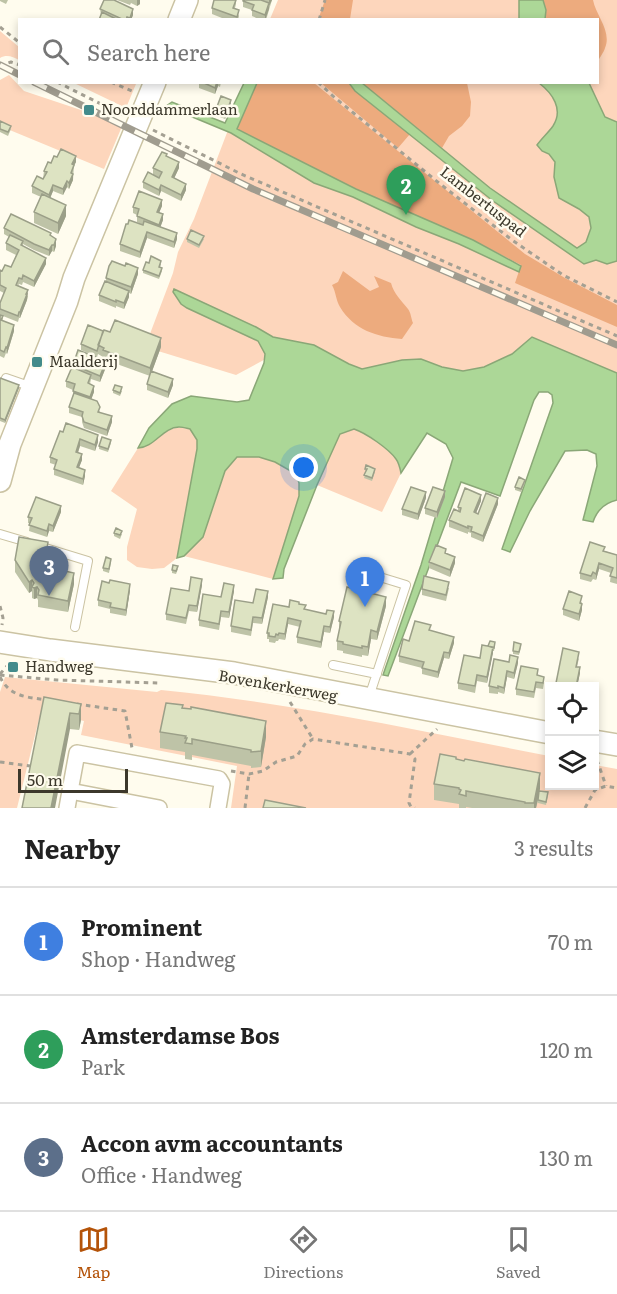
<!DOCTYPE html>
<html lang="en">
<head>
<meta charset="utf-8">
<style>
	:root { --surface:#fff; --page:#f2f2f2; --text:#222; --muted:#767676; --line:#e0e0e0; --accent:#b45309 }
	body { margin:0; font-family:Literata,serif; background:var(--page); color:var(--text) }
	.controls { position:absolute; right:18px; bottom:18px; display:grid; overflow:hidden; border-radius:0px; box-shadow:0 3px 9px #0003 }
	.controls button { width:54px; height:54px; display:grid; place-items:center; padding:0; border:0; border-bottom:2px solid var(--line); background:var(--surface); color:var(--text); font:30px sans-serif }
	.scale { position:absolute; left:18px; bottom:15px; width:110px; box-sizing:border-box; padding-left:6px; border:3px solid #3c382b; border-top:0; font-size:16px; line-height:21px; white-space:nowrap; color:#3c382b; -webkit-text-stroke:4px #fffcee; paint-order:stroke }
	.you { position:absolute; left:304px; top:468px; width:21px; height:21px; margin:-15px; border:4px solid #fff; border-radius:50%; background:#1a73e8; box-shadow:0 0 0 9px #1a73e833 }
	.badge { display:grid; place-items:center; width:39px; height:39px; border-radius:50%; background:var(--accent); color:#fff; font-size:20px; font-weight:700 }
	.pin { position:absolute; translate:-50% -50px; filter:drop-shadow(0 2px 3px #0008) }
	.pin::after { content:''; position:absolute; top:32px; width:21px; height:18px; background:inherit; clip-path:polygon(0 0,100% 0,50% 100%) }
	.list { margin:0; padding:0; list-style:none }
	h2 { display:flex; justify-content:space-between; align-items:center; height:78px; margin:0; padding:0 24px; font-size:26px }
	h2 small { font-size:20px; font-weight:400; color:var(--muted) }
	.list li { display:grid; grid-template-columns:39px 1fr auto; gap:18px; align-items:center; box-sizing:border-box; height:108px; padding:0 24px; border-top:2px solid var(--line) }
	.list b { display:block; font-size:22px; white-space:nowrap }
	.list p { margin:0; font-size:20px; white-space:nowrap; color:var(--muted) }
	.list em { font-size:20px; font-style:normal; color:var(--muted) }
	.icon { flex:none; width:33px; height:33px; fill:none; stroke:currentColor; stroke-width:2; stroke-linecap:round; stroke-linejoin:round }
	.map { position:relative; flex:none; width:617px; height:808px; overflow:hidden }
	.search { position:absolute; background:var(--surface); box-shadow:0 3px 9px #0003; left:18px; right:18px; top:18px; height:66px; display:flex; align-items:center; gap:15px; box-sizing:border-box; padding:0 21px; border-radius:0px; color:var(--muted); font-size:22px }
	.sheet { height:402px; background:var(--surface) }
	nav { display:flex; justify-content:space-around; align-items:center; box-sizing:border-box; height:84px; border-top:2px solid var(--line); background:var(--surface); font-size:16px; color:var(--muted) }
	nav a { display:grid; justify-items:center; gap:3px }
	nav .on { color:var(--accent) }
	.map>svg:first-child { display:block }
	.green { fill:#fdd6bc }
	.forest { fill:#edab7e }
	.water { fill:#acd797; stroke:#8aa777; stroke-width:1.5 }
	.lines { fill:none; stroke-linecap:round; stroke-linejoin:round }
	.lane-casing { stroke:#cbc3a3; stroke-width:10 }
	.street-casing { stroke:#cbc3a3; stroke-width:18 }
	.secondary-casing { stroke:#cbc3a3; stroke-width:24 }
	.path { stroke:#a4a093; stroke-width:3; stroke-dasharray:4.5 4.5; stroke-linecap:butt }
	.lane { stroke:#fff; stroke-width:8 }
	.street { stroke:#fff; stroke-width:15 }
	.secondary { stroke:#fff; stroke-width:21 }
	.rail-casing { stroke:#a09c8f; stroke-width:7 }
	.rail { stroke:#fffcee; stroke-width:4.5; stroke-dasharray:14; stroke-linecap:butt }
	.wall { fill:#bec3a7 }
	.shaded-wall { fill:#9b9f88 }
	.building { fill:#dde3c2; stroke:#9b9f88; stroke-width:1.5 }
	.poi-dot { fill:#438b8b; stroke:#fffcee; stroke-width:2 }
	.labels { text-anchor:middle; stroke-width:5; stroke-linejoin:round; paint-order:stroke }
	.poi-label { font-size:15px; fill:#3c382b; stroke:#fffcee; text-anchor:start }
	.street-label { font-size:15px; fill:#3c382b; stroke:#fffcee }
</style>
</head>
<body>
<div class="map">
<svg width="617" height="808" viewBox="0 0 617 808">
	<rect width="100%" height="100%" fill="#fffcee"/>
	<path class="green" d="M278,0h339v373l-101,-22 -57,35 -121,-17 -52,-21 -50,27 -91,-28 28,-74 5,-21 16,-33 52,-136 352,-1v-62l-328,-1z
		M0,31l19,16v13c-6,-3 -12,-6 -19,-2z
		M9,75l15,16 99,33 -19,45 -104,-43v-46z
		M133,82l3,2 -10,24 -52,-25z
		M177,427l13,2 7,11 1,9 -21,109 -13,10 -12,1 -15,-2 -10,-7v-13l10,-38 -26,-18 27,-43h5l20,-15z
		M354,429c12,4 35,20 42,30 3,4 4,9 5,14l-19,39 -65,-27 23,-51z
		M258,456c11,4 34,10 39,20 3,6 2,13 2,20l-26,83 -89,-23 19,-19 22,-66 12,-14z
		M5,677l152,15 4,-2c131,13 260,41 388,66l1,30h44l1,-21 22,4v39h-386l6,-42 -156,-31 3,-14 -36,-8 1,-8 -10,14 -22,89h-17v-116z"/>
	<path class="forest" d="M325,0h28l-3,19 -32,1z
		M543,0h50c3,16 19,31 12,48 -1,4 -5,9 -7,13v-41l-53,-1 1,-9z
		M257,83h57l211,171 40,24 52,27v22l-102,-44 6,-18 -48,-25 -147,-64 -89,-47z
		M321,83h28l6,8 55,43 -12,14z
		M362,83h105l4,19 -1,14 -8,10 -13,10 -7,12z
		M343,271l27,20 9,-4 -5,-11 17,7c3,11 10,17 17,26 3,4 3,9 5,14l-11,16c-25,-2 -48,-9 -62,-32 -4,-6 -4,-15 -8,-22l6,-3z"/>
	<path class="water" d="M519,0h24l3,10 -1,9h-26z
		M244,83h13l-20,46 119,60 117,51 48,26 -2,6 -60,-28 -43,-17 -63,-30 -39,-14 -83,-50 -65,-27 6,-4 53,21z
		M349,83h13l128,105 87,60 9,-6 5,-14 -2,-11 -10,-8 -20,-11 -5,-21 1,-15 -6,-8 -7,-3 -5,-6c5,-7 11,-12 16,-19 11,-17 -1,-33 -14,-43h50l16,34 12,5v139l-10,3 -11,-4 -12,4 -91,-63 -138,-110z
		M174,289l82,38 17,10 41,8 35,19 13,5 40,-9 19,-1 21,8 21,4 21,-4 28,-13 20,-17 85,36v127c-13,3 -20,10 -24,22l-10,-2 14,-54 -1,-12 -9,-4 -22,1 -35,60 -20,41 -8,-3 51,-146 -1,-8 -4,-3h-9l-5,8 -34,96 -39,-14 -73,194 -5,-1 38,-110 32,-107 -7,-14 -19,-11 -26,40c-1,-5 -2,-10 -5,-14 -7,-10 -30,-26 -42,-30l-14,5 -23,51 -33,84 -1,9 -10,1 26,-83v-13l-3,-9 -21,-12 -16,-5h-22l-12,14 -22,66 -19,19 -7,2 20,-109v-9l-7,-11c-4,-1 -7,-2 -11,-2 -16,0 -25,21 -41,21l11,-20 23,-24 19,-8 46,6 12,-2 15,-37 1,-9 -7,-13 -71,-33 -6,-4 -8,-12z"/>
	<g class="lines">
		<g class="lane-casing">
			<path id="lane" d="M0,396l6,-18 26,9
				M0,534l27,8
				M39,546l49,15 -13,66
				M333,665l44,9
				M369,697l37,-112 -36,-11"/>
		</g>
		<g class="street-casing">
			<path id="street" d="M67,808l3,-17
				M159,808l-89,-17 7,-38 142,26 3,5 -4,24"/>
		</g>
		<g class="secondary-casing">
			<path id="secondary" d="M179,20l8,-20
				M0,481l10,-37 57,-143 7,-23 81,-196
				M0,642l50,8 184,23 316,60
				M594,741l23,4"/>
		</g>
		<path class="path" d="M319,20l6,-20
			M0,27l20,16
			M0,66l11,-4 9,3
			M57,82l66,33
			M111,82l21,9
			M318,82l16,15 105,86 73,57 51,35 54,27
			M153,130l88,44 376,162
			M0,606l3,12 -1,7
			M0,674l7,-8
			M0,675l57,5 103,3
			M0,677c10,20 27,20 47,23
			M290,702l23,37
			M77,704l48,7 7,37
			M410,754l27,-25
			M597,760l9,26
			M0,762l30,4
			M231,771l18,3 14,-3 13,-9 21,-6 8,-12 8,-5 97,15 5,5 -6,44 2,4 4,1
			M245,808l4,-34
			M585,808l10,-18 11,-4 11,2"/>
		<use href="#lane" class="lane"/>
		<use href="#street" class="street"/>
		<use href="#secondary" class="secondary"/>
		<g class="rail-casing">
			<path id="rail" d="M0,65l20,10
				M34,82l219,107 364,156"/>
		</g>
		<use href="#rail" class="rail"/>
	</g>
	<path class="wall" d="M0,0h8l-2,4 -6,-3z
		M117,0h23v4l-3,2 -6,-3 -1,2z
		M236,0v4l-1,4 4,8 -1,4h-11l-15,-6v-6z
		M243,0h29l-6,20h-5l-9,-4v-6l-9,-3z
		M100,9l33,6 -2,5h-32l2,-5z
		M199,82h22l-1,5 -2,-1 -3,8 -16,-6z
		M231,103l-6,16 -10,-4v-3z
		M0,121l11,8 -3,7 -8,-4z
		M167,156l12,12 -5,10 12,12 -5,11 -20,-10 -2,5 -16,-8v-6l10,-8v-6z
		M76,162l-2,3 -1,15 -4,9 -2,-2 -4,8 -10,-4 -3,7 16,18 -8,18 -24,-11v-11l7,-15 -9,-4v-7l11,-7 1,-8 7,-8z
		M162,206l-3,6 4,8 -3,7 17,12 -3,9 -27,-10 -7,20 -20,-7v-7l23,-19 -6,-3v-7l-4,-2v-6z
		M4,228l47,8 5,10 -2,6 -2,-1 -3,5 -15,-6 -11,-6v2l23,18 -12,23 -11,-5 -1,3 -3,-1 -1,2 10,10 -1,4 -7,18h-1l-1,4 -15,-6v5l11,10 -7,23 -1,-1 -2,5 -4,-2v-53l4,-10 -4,-2v-21l2,1 9,-4 5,-12 -10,-5v-7l3,-6 -5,-3z
		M187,239h17l-5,9 -12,-6z
		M149,263l12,1 -1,4 2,3 -3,8 -16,-6v-3z
		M138,274l-7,20 -2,-1v4l-5,12 -8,-3v2l-17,-7v-6l7,-14v-3z
		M103,331l7,1 51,15 -9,24 21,14 -5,13 -21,-8v-6l3,-8 -47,-17v-2l-5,-3 -1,3 -16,-7v-6z
		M73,365l33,2 -6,15 -9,-3 -1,5 4,8 -3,7 9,13 12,10 -5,14 -23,-8 -2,-6v-5l-13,-4v-6l4,-12v-5l-7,-3v-6l7,-13z
		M0,378l19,10 -14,35 -5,-2z
		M113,390l9,1 -2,5 -7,-3z
		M60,431l38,11 -3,9 -15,-5 -2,7 4,7 -3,7 6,9 -2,9 -29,-10v-6l2,-4 -6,-2v-6z
		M111,443l-3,9 -9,-3v-3z
		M365,469l10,3 -3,9 -8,-3 2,-6z
		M525,483l-4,9 -6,-2v-3z
		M445,497l-8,21 -12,-4v-6z
		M426,498l-8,22 -16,-5v-6z
		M481,501l-5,12 2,1 20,-10 -15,38 -12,-5v-4l-3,-1v2l-19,-7v-7l9,-9v-4z
		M61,512l-8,20 -4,-1 -2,6 -18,-6 1,-8h-2v-6z
		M114,533l8,1 -2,5 -6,-3z
		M605,551l12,4v29l-7,-2 1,-9 -12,-4 -3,11 -3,-1 -2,3 -11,-3v-6z
		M446,553l9,10 -5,14 -21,-9v-6z
		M48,554v2l8,13 18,15 -6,28 -30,-5v-7l-1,-2 -3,1 -2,-1v-7l-3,2 -14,-21v-12z
		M111,562l-2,11 -6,-2v-3z
		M178,569l-2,5 -4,-1v-3z
		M109,583l21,7 -4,26 -16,-3v-4l-12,-3v-6z
		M202,585l-5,27 -8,-1 -3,13 -20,-4v-6l23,-23z
		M449,588l-3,13 -24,-6v-6z
		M234,591l-5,27 -8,-1 -2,13 -20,-4v-6l22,-23z
		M268,597l-6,27 -9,-1 -2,13 -20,-4v-6l22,-23z
		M582,602v8l-3,11 -16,-6v-6z
		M299,604l7,6 28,7 -4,16 -6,-1 -3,16 -24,-5v-6l3,-10 -12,-3 -3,16 -6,-1 -1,2h-2l-1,2 -6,-1v-3h-2v-6l22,-26z
		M386,606l-9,34 -6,-1 -3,17 -6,-1v2l-19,-4v-2l-6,-1v-9l3,-10 -1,-1v-9z
		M431,631l23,12 -5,16 -5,-1 -6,20 -16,-4v-6l-23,-6v-6l10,-15z
		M495,645l-1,6h-1l-6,32 -10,-2 -2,12 -17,-4v-6l22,-25 8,-12z
		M521,647l-2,8 -6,-1v-3z
		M579,658l-2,9 3,6 -3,14h-21v-4z
		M518,663l-4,16 -7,-2 -3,17 -6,-2v2l-9,-1v-7z
		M538,675l6,8 -1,6 -7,-1 -2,10 -18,-3v-6z
		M44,697l37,7v16l-2,10 -9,-1z
		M183,708l83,29 -5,30 -10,1v-2l-59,-11v5l-7,-1v-7l-25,-4v-16z
		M456,759l83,32 9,4 -2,10 -8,-2v-2l-2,7h-64l-6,-1v1h-7v-4l-25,-4v-16z"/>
	<path class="shaded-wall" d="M137,0h3v4l-3,2z
		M269,0h3l-3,6v3l-4,11v-5l4,-10z
		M133,9v6l-2,5h-1z
		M217,82h1v4l-3,8v-6z
		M231,100v3l-6,16v-3z
		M76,156v6l-4,8v-6z
		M179,162v6l-7,15v-6z
		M73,174v6l-4,9v-6z
		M67,181v6l-4,8v-6z
		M186,184v6l-5,11v-6z
		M53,185v6l-4,10v-6z
		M161,185v6l-2,5v-6z
		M162,200v6l-5,12v-6z
		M66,205v11l-8,18v-11z
		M163,214v6l-4,11v-6z
		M147,232v6l-7,20v-6z
		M177,233v6l-3,9v-6z
		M56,239v7l-2,6v-7z
		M52,245v6l-3,5v-6z
		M46,258v6l-12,23v-6z
		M138,268v6l-7,20v-7z
		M28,290l-1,10 -7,18v-6z
		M129,291v6l-5,12v-6z
		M14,325v6l-7,23v-6z
		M161,338v9l-11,30v-9z
		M106,361v6l-6,15v-6z
		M173,379v6l-5,13v-6z
		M19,385v3l-14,35v-3z
		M94,386v6l-4,11v-6z
		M112,416v6l-5,14v-6z
		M98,435v7l-3,9v-6z
		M80,439v7l-4,12v-6z
		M82,454v6l-5,13v-6z
		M85,470v6l-2,9v-6z
		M445,491v6l-8,21v-6z
		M426,492v6l-8,22v-6z
		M481,495v6l-7,17v-6z
		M498,498v6l-15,38v-6z
		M61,506v6l-8,20v-6z
		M49,524v7l-2,6v-6z
		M455,557v6l-5,14v-7z
		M599,563v6l-3,11v-6z
		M74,573v11l-6,28v-11z
		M202,579v6l-5,27v-6z
		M32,580v11l-3,2v-11z
		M130,584v6l-4,26v-6z
		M234,585v6l-5,27v-6z
		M37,587v11l-3,1v-11z
		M268,591v6l-6,27v-6z
		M386,597v9l-9,34v-8z
		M582,604v6l-3,11v-7z
		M334,611v6l-4,16v-6z
		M288,618v6l-3,16v-6z
		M324,626v6l-3,16v-6z
		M371,630v9l-3,17v-9z
		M454,637v6l-5,16v-6z
		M493,647v6l-6,30v-6z
		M444,652v6l-6,20v-6z
		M518,657v6l-4,16v-6z
		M580,667v6l-3,14h-1z
		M507,671v6l-3,17v-6z
		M81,704v16l-2,10v-16z
		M70,713v16l-15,79h-4z
		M266,721v16l-5,30v-16z
		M540,773v16l-4,19h-2v-5z"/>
	<path class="building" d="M104,0h10l19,9 -3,9 -3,-1 -1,3h-2l-24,-11z
		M214,0h22l-3,8 6,2 -2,7 -25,-9z
		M243,0h18l8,3 -4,12 -13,-5 2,-5 -11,-4z
		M102,12l16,8h-19z
		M202,82h15l-2,6z
		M221,96l10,4 -6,16 -10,-4z
		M0,121l11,5 -3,6 -8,-3z
		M61,149l15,7 -4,8 2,1 -3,8 2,1 -4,9 -2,-2 -4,8 -10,-4 -4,10 -17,-9 5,-10 6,3 4,-7 -3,-1 4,-9 3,1 3,-7 3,1z
		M162,152l5,2 -1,2 13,6 -7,15 14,7 -5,11 -20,-10 -2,5 -16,-8 5,-10 11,6 3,-6 -9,-4z
		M139,191l23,9 -5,12 6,2 -4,11 -22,-9 2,-7 -6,-2z
		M42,194l24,11 -8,18 -24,-11z
		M11,214l40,19 -1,2 6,4 -2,6h-2l-3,5 -15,-6 -30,-16z
		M129,220l14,5 1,-4 33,12 -3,9 -27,-10 -7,20 -20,-8 6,-20h2z
		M191,230l13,6 -5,9 -12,-6z
		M10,235l13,6 -2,4 25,13 -12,23 -11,-6 -1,4 -3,-1 -3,7 12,5 -2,4h1l-7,18h-1l-1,4 -18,-7v-6l6,-15 -6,-3v-15l2,1 3,-6 6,2 8,-17 -13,-7z
		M151,256l10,5 -2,6 3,1 -3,8 -16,-6 3,-8 3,1z
		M112,261l13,5 1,-3 12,5 -7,19 -25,-9 3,-12z
		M105,281l24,10 -5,12 -8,-3v2l-17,-7z
		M0,315l3,1 -2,4 13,5 -7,23 -1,-1 -2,5 -4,-2z
		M115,320l46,18 -11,30 -47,-18 1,-2 -6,-3 6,-15 6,2z
		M88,325l15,6 -6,20 -16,-7z
		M78,350l28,11 -6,15 -27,-11z
		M72,367l19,8 -3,8 6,3 -4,11 -17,-6 2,-7 -9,-3z
		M151,371l22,8 -5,13 -21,-8z
		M0,378l19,7 -14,35 -5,-2z
		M115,385l7,2 -2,6 -7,-3z
		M74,393l23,8 3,6 -2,5 14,4 -5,14 -23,-8 -2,-6 1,-4 -14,-5z
		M66,423l32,12 -3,10 -15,-6 -4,13 6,2 -5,13 8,3 -2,9 -29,-10 3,-9 -7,-3 10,-26 3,1z
		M102,437l9,3 -3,9 -9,-3z
		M366,465l9,4 -3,9 -8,-3 3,-6h-2z
		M519,477l6,3 -4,9 -6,-2z
		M411,487l15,5 -8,22 -16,-5z
		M433,487l12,4 -8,21 -12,-4z
		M465,488l16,7 -7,17 4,2 8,-21 12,5 -15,38 -12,-5 1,-4 -4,-1v2l-19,-8 5,-11 6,3 1,-4 -3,-1z
		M36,497l25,9 -8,20 -4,-2 -2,7 -18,-6 3,-7 -4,-1z
		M116,528l6,3 -2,4 -6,-2z
		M19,537l29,5 -2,12 10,15 18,4 -6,28 -30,-6 1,-5 -2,-3 -3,1 -2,-1 2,-4 -2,-3 -3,2 -14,-22z
		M590,542l15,5 -2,4 14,4v23l-7,-2 3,-8 -14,-5 -3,11 -3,-2 -2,4 -11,-3z
		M436,545l10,4 -1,4 10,4 -5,13 -21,-8z
		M106,557l5,2 -2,10 -6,-1z
		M173,565l5,1 -2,5 -4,-1z
		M424,576l25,6 -3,13 -24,-6z
		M191,577l11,2 -5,27 -8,-1 -3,13 -20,-4 5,-26 18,3z
		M110,580l20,4 -4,26 -16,-3 1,-4 -13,-3 4,-19 7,2z
		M224,583l10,2 -5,27 -8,-1 -2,13 -20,-4 4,-26 18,3z
		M347,587l39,10 -9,35 -6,-2 -3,17 -6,-1v2l-19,-4v-2l-6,-1 4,-19 -2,-1z
		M256,589l12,2 -6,27 -9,-1 -2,13 -20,-4 4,-26 18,3z
		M569,591l13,5 -2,7 2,1 -3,10 -16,-5z
		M290,600l9,2v2l7,1 -2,4 22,5 1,-4 7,1 -4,16 -6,-1 -3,16 -24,-5 4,-16 -13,-3 -3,16 -6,-1 -1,2 -2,-1 -1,3 -6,-1v-3h-2l6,-29 16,3z
		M415,621l16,4 -2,5 25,7 -5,16 -5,-1 -6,20 -16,-4 2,-6 -25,-6 4,-17 6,2z
		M490,641l5,1 -1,6 -6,-2z
		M514,642l7,2 -2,8 -6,-1z
		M482,645l11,2 -6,30 -10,-2 -2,11 -17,-3 6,-28 16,3z
		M563,648l16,4 -3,15h4l-4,20h-6l-14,-4z
		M510,655l8,2 -4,16 -7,-2 -3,17 -6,-2v2l-9,-2 5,-27 15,3z
		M521,666l17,3 -1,6 7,2 -1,6 -7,-1 -2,10 -18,-3z
		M44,697l37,7 -2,10 -9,-1 -19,95h-29z
		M166,703l17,2 -1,3 9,1v-2l75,14 -5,30 -10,1v-2l-59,-11v5l-7,-1 2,-5h-2l1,-2 -26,-4z
		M440,754l16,3v2l8,2 1,-2 75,14 -6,30h-9v-1l-59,-11v5l-7,-2 2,-4 -2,-1v-1l-25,-4z
		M539,791l9,1 -2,10 -8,-2z
		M265,800l41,8h-43z"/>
	<g class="poi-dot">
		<rect x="83" y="104" width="12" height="12" rx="3"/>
		<rect x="31" y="356" width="12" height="12" rx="3"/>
		<rect x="7" y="661" width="12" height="12" rx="3"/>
	</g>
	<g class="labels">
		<g class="poi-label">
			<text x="101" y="115">Noorddammerlaan</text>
			<text x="49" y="367">Maalderij</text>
			<text x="25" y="672">Handweg</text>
		</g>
		<g class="street-label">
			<text transform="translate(483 202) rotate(38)" y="5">Lambertuspad</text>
			<text transform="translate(278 686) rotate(10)" y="5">Bovenkerkerweg</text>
		</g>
	</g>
</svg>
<div class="controls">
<button><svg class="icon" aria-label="locate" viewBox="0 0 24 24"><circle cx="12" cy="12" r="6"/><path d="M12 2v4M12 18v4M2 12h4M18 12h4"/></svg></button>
<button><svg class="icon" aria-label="layers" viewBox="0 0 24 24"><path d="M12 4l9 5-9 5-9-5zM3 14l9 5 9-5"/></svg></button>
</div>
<div class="scale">50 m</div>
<div class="you"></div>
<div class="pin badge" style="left:365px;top:607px;background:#3f7fe0">1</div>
<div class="pin badge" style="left:406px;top:215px;background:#2e9e5b">2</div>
<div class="pin badge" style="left:49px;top:596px;background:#5c6f8a">3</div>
<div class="search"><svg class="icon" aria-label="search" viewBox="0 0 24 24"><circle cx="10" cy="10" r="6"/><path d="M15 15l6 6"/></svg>Search here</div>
</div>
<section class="sheet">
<h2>Nearby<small>3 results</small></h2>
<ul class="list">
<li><span class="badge" style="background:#3f7fe0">1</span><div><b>Prominent</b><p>Shop · Handweg</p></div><em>70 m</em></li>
<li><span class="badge" style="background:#2e9e5b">2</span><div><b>Amsterdamse Bos</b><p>Park</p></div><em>120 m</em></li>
<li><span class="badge" style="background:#5c6f8a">3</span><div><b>Accon avm accountants</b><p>Office · Handweg</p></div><em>130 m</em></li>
</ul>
</section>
<nav>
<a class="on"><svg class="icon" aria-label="map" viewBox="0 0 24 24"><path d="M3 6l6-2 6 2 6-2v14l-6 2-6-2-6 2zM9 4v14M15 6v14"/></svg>Map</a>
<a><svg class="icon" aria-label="directions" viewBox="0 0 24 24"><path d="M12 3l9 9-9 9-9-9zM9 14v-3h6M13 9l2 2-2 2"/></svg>Directions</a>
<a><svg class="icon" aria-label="saved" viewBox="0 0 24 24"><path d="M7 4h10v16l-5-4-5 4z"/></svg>Saved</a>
</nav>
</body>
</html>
